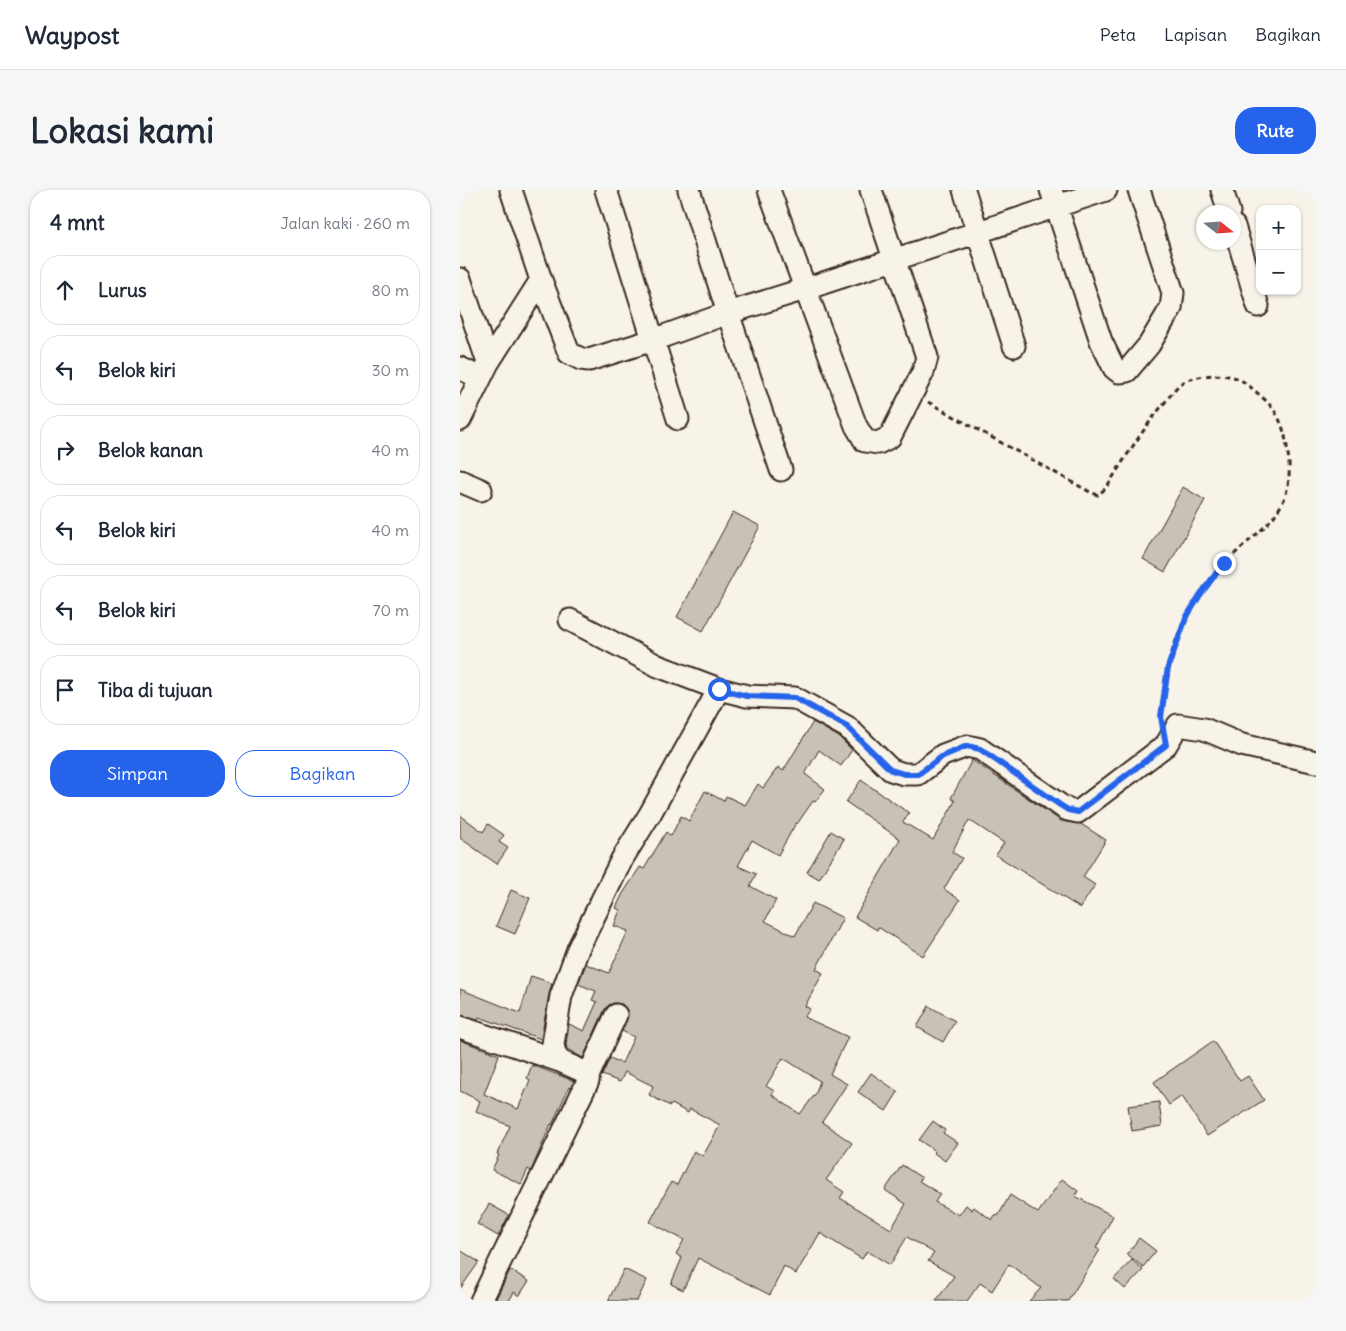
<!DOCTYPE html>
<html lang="id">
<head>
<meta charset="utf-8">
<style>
	:root { --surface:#fff; --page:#f6f6f7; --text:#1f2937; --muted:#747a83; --line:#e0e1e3; --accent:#2563eb }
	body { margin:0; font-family:Delius,sans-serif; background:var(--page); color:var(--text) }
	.controls { position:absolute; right:15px; top:15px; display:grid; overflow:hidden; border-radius:10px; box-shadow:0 1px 4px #0004 }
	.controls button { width:45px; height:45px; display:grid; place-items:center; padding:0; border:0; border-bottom:1px solid var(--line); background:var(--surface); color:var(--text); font:25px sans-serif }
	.compass { position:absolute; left:736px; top:15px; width:45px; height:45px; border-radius:50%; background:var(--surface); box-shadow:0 1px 4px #0004; rotate:107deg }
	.stop { position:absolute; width:15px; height:15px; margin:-11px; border:4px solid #2563eb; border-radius:50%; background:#fff }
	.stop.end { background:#2563eb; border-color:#fff; box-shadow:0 1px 5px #0008 }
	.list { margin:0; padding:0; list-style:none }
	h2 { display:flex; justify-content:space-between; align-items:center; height:65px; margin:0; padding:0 20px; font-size:21px }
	h2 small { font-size:16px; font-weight:400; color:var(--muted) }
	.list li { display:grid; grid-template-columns:32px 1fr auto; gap:15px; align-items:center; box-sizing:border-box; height:70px; margin:0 10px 10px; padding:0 10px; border:1px solid var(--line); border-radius:20px }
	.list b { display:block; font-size:19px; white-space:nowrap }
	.list em { font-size:16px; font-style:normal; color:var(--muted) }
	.actions { display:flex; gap:10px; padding:15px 20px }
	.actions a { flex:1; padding:11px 0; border:1px solid var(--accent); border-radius:20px; text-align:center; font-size:18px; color:var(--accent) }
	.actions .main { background:var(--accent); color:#fff }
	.icon { flex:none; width:28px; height:28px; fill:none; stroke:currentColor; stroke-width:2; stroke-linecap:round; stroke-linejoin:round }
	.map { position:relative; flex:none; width:856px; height:1111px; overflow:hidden; border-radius:20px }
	header { display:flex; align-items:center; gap:30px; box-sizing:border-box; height:70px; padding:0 25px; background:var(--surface); border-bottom:1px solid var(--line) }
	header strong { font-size:24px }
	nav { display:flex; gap:28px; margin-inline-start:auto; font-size:18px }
	.intro { display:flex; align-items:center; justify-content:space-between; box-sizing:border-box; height:120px; padding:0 30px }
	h1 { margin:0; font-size:35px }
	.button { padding:12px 22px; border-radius:20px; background:var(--accent); color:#fff; font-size:18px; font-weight:700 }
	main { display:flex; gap:30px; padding:0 30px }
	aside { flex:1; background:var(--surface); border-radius:20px; box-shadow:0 1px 4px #0004 }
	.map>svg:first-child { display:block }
	.building { fill:#c8c1b6; stroke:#3b2a1e; fill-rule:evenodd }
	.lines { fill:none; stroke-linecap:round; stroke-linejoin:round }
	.street-casing { stroke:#3b2a1e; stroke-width:25 }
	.path { stroke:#3b2a1e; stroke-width:3; stroke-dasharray:5 4; stroke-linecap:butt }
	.street { stroke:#f7f3e8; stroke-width:21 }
	.route { stroke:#2563eb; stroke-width:6 }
</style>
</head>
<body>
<header>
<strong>Waypost</strong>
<nav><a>Peta</a><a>Lapisan</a><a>Bagikan</a></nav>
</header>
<div class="intro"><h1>Lokasi kami</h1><a class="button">Rute</a></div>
<main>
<aside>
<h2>4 mnt<small>Jalan kaki · 260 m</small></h2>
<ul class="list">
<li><svg class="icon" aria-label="ahead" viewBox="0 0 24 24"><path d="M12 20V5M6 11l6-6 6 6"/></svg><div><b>Lurus</b></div><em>80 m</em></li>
<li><svg class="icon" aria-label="left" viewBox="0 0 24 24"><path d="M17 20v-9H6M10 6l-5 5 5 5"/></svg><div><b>Belok kiri</b></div><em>30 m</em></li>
<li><svg class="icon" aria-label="right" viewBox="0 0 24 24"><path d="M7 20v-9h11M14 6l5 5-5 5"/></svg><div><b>Belok kanan</b></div><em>40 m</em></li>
<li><svg class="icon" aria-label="left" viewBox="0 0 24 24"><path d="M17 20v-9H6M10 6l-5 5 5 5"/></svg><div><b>Belok kiri</b></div><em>40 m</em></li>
<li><svg class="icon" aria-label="left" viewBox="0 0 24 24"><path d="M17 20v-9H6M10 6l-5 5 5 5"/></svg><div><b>Belok kiri</b></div><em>70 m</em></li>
<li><svg class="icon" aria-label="arrive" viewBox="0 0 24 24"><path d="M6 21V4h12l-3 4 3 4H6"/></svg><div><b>Tiba di tujuan</b></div></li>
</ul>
<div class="actions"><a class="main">Simpan</a><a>Bagikan</a></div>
</aside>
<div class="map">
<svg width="856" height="1111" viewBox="0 0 856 1111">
	<rect width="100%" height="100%" fill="#f7f3e8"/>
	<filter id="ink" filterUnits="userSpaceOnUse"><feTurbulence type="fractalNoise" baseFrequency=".02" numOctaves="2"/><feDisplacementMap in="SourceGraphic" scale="10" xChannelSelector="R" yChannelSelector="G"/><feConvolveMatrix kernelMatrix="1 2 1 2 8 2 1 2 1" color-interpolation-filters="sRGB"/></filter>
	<g filter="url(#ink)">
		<path class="building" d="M723,297l22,13 -40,72 -22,-13z
			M273,322l27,14 -57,105 -26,-14z
			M353,532l26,15 13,13 -11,16 -22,-16 -14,24 20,15 -10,13 -2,-1 -16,23 -1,-1 -18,32 -26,-15 -14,26 18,8 -6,12 26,14 -11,21 30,15 18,-33 30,15 -27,51 7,4 -18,33 5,3 -6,8 44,20 -18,37 17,10 -25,38 30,21 -26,37 18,12 -4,6 51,31 15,-25 -21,-14 17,-25 20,13 -3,3 21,13 -5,8 24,13 7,-10 6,5 2,-3 18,13 3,-5 3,1 12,-21 28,18 24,-34 16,12 -3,5 38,20 -17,32 4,2 -32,51h-39l12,-13 -32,-24 -17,27 -12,-8 -13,18h-31l18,-25 -26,-15 6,-8 -27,-16 -17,28 -23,-14 -5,8 -42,-26 -24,41 -12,-8 -14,29 -72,-37 -15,32 -12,-6 11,-26 -6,-4 8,-14 -34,-18 21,-40 6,3 17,-34 9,5 17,-31 -30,-16 -2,4 -16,-9 -2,2 -21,-11 4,-9 -28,-14 -5,10 -18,-7 8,-17 12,5 12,-26 -12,-6 6,-17 -2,-6 -4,-4 -8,-1 -5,2 -4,4 -22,49 -16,-9 -1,-5 3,-20 15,7 13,-29 -5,-2 4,-9 -18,-7 8,-20 23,9 19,-42 -14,-5 6,-16 -4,-2 6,-13 18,-28 4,2 22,-37 5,4 10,-20 8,5 16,-30 19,10 2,-5 19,9 13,-21 5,4 15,-21 5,4zM323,868l37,23 -4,12 -16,21 -28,-19 2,-4 -8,-5z
			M512,570l89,61 20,3 25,16 -23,37 12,8 -15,23 -84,-53 8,-12 -35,-23 -17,32 10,6 -18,31 16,11 -37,56 -45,-29 -1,3 -22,-13 45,-78 -54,-37 15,-22 48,33 -6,9 30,18 22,-39 -4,-3z
			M0,625l23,17 5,-8 16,11 -5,7 9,6 -11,16 -37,-26z
			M371,641l13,8 -25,40 -12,-7z
			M51,700l19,8 -15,36 -19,-8z
			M71,786l21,7 -3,11 -8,45 -62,-22 -1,3 -18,-5v-26l60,24z
			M469,816l26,15 -12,21 -26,-15z
			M0,850l39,15 -15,39 34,15 12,-29 -3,-2 5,-13 42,16 -3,7 -2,-1 -17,38 -1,-1 -20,47 -3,-2 -7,15 -29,-14 7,-15 -2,-1 13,-28 -34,-15 4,-10 -20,-10z
			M753,851l27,40 8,-5 16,24 -57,36 -25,-40 -13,9 -15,-23z
			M411,883l27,19 -12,19 -28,-19z
			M699,912l3,24 -30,5 -4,-25z
			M473,931l12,9 -2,3 15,10 -13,18 -11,-8 1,-2 -16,-11z
			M29,1014l20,11 -11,21 -21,-12z
			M679,1048l17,13 -13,16 -16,-13z
			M0,1060l19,12 -19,27z
			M672,1070l11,10 -18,19 -11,-10z
			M164,1079l23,11 -10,21h-29z
			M50,1080l19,11 -10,15 -5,-4 -5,9h-14z"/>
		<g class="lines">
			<g class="street-casing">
				<path id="street" d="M51,0l30,90
					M146,0l72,229
					M229,0l39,123 53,157
					M309,0l87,236 9,15 13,2 12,-6 33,-65 4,-15 -56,-167
					M504,0l50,156
					M591,0l50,151 13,27 5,4 8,-1 22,-26 22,-37 2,-15 -34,-103
					M762,0l7,22
					M774,36l24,80
					M0,89l28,84
					M0,178l20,10
					M0,230l28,-57 53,-83 28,73 12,6 8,1 64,-20 75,-27 77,-24 301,-99
					M0,291l21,9
					M110,430l88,46 61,23
					M0,837l100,34
					M129,884l27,-59
					M21,1111l107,-220 1,-7 -29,-13 -5,-7 -2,-10 8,-48 17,-47 44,-90 28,-45 69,-125 28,7 48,2 52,29 44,43 13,4h14l25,-19 24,-9 13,3 80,56 8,5 10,2 88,-67 12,-20 26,4 38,16 74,17"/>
			</g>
			<path class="path" d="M468,212l162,90 8,3 8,-7c19,-30 37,-59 60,-87 4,-5 9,-13 14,-17 14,-9 44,-12 59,-5 9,5 16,12 24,19 15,13 21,29 24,49 11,64 -21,76 -61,115 -14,14 -29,37 -39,55 -17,30 -21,65 -26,98"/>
			<use href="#street" class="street"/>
		</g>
	</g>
	<g class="lines" filter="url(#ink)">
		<path class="route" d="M259,499l28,7 48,2 51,28 45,44 13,4h14l25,-18 24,-10 13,3 80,56 8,5 10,2 88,-67 -5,-28 7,-50 18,-49 14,-23 24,-32"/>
	</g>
</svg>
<div class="controls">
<button>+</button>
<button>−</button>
</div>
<svg class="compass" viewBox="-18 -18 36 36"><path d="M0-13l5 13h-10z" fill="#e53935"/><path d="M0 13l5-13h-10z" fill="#747a83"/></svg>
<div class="stop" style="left:259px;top:499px"></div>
<div class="stop end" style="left:764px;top:373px"></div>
</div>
</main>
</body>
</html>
